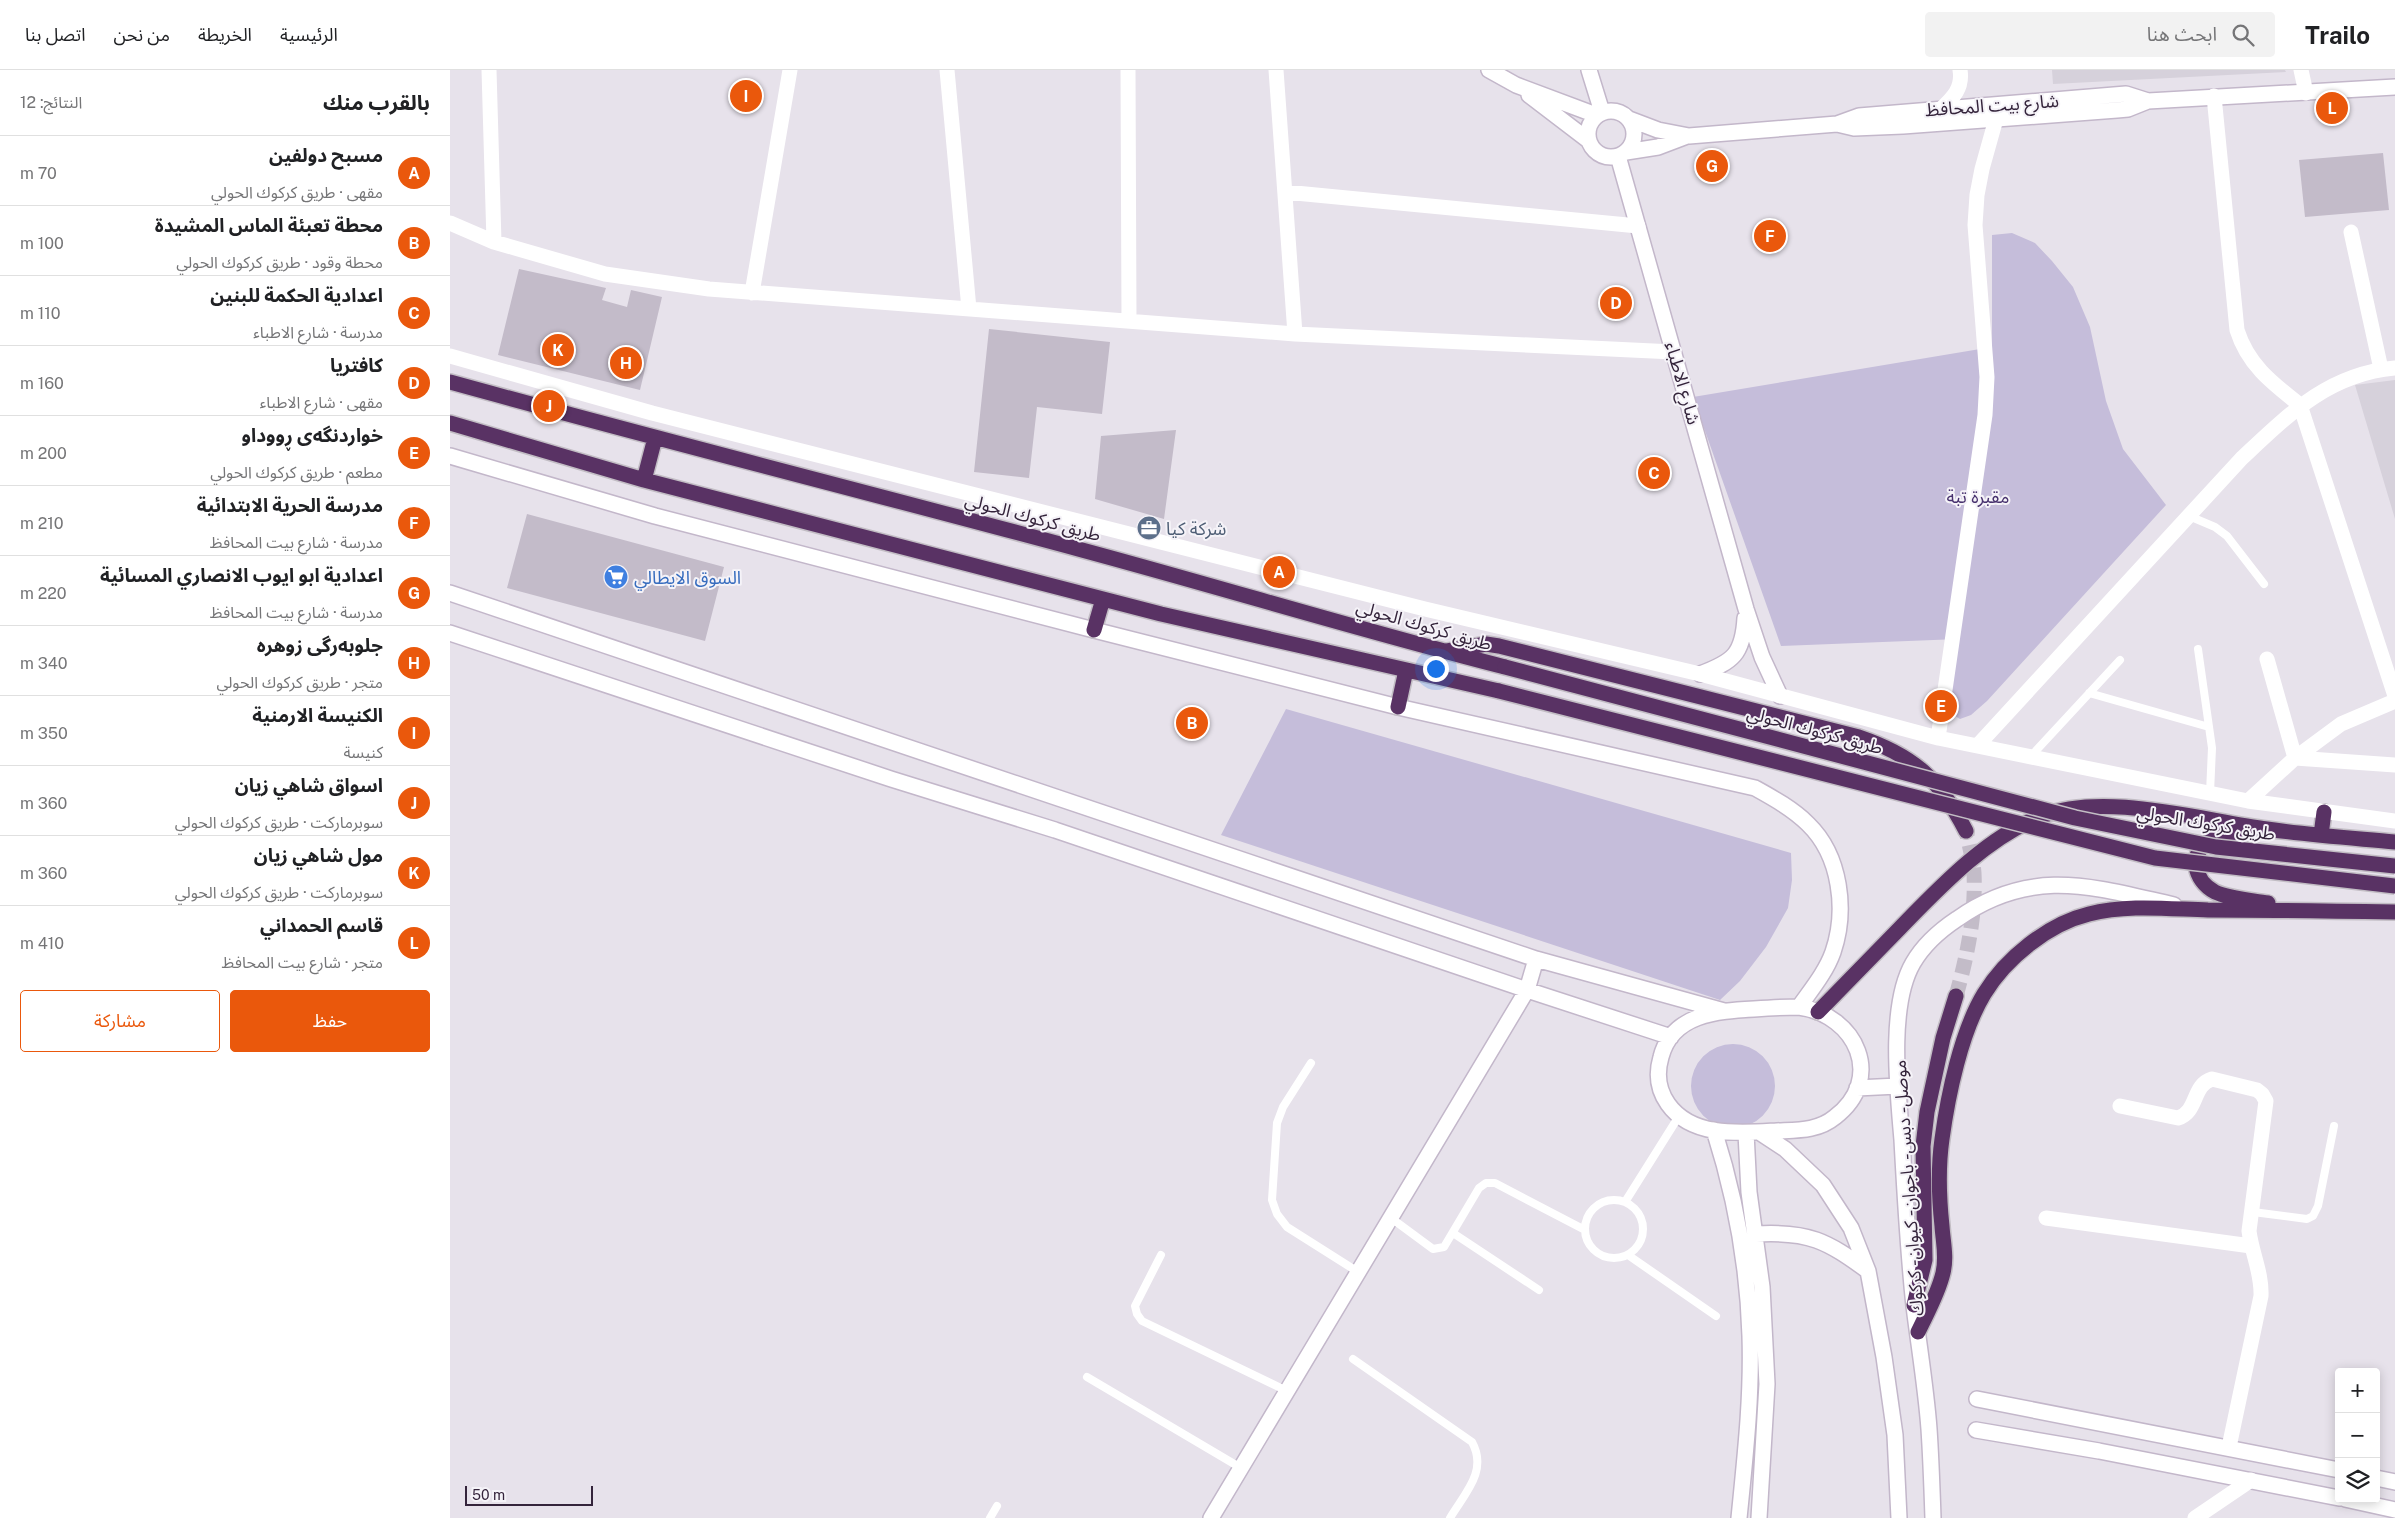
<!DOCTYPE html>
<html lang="ar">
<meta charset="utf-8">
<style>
body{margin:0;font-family:"Public Sans","Noto Sans Arabic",sans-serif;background:#f2f2f2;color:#202124;direction:rtl}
.controls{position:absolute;right:15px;bottom:15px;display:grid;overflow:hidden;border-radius:5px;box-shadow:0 2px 12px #0003}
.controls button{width:45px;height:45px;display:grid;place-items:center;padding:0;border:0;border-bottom:1px solid #e0e0e0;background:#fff;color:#202124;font:25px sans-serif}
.scale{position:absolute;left:15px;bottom:12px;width:128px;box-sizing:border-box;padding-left:5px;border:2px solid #34243b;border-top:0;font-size:14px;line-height:18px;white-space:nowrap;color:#34243b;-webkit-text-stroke:4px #f5f3f8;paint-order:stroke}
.you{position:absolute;left:985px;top:598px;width:18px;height:18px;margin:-12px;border:4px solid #fff;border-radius:50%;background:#1a73e8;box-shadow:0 0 0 8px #1a73e833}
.badge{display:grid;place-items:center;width:32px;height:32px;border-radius:50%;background:#ea580c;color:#fff;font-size:16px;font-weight:700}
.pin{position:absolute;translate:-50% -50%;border:2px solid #fff;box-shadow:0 1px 5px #0006}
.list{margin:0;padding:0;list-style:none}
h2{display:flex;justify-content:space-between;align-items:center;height:65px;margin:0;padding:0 20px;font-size:21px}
h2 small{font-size:16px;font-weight:400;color:#757577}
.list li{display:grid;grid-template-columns:32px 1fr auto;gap:15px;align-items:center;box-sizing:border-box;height:70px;padding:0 20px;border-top:1px solid #e0e0e0}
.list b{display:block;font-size:19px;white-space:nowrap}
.list p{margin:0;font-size:16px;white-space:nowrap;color:#757577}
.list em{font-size:16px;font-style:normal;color:#757577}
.actions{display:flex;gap:10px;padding:15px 20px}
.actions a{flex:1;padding:11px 0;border:1px solid #ea580c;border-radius:5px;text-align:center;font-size:18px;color:#ea580c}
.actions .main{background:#ea580c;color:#fff}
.icon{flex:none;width:28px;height:28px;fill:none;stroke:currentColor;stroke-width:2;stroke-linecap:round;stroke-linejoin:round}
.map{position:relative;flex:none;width:1945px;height:1448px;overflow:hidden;direction:ltr}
header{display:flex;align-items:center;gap:30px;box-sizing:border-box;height:70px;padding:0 25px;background:#fff;border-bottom:1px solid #e0e0e0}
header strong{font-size:24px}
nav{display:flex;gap:28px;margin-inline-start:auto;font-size:18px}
.search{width:350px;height:45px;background:#f2f2f2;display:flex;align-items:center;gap:12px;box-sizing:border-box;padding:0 18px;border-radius:5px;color:#757577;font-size:19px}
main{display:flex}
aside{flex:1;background:#fff}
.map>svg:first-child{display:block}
.built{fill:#d6d1db}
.green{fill:#c5bdda}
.building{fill:#c3bbc9}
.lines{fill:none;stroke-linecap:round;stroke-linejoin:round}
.highway-tunnel{stroke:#c3bcc8;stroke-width:15;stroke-dasharray:15 8;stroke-linecap:butt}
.secondary-casing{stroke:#c3b7ca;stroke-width:18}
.highway-casing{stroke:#c2bdc4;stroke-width:18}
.lane{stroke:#fff;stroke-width:8}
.street{stroke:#fff;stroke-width:15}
.secondary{stroke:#fff;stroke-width:15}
.highway{stroke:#593264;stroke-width:15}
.highway-bridge-casing{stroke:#c2bdc4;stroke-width:18;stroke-linecap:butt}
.highway-bridge{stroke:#593264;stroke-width:15}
.labels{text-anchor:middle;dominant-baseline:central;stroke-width:4;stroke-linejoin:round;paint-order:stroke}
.street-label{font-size:18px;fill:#34243b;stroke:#f5f3f8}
.park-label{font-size:18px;fill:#48326e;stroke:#f5f3f8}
.service-label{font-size:18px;fill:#4e5e75;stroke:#f5f3f8;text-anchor:start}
.shop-label{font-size:18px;fill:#366cbe;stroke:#f5f3f8;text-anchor:start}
</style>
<header>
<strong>Trailo</strong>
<div class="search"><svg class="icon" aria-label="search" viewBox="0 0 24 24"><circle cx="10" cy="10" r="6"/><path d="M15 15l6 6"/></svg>ابحث هنا</div>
<nav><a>الرئيسية</a><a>الخريطة</a><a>من نحن</a><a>اتصل بنا</a></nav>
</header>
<main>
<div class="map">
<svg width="1945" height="1448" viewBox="0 0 1945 1448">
<rect width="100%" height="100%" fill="#e7e2eb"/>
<path class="built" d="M1602,0h233l1,2 -233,12z
M1945,310v139l-40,-134z"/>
<path class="green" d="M1562,163l23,10 17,18 21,26 17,40 16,74 17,48 43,56 -179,196 -16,14 -11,4 -10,-6 -2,-5 11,-69 -178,7 -88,-249 299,-50v-112z
M836,639l505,144 1,27 -4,28 -22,39 -26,34 -20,19 -499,-165z
M1241 1016a42 42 0 1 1 84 0a42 42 0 1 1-84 0Z"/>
<path class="building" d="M1933,83l6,57 -84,7 -6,-57z
M69,199l87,19 -4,12 25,7 4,-17 31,7 -22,93 -142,-35z
M539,259l121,13 -8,72 -65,-7 -8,71 -55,-6z
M726,360l-12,89 -69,-20 6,-63z
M77,444l197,53 -19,74 -198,-53z"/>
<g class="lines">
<path class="highway-tunnel" d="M1506,926c11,-39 20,-82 18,-123 -1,-14 -5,-29 -8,-42"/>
<defs>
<path id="secondary" d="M1039,0l27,15 80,30
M1139,0l13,42
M1079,25l59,45
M1138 64a23 23 0 1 1 46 0a23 23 0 1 1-46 0Z
M1179,49l29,11 31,6 148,-12 22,-8 267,-22 22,7
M1387,54l17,4 49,-2 214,-16 11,-1 20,-8 247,-14
M1176,82l32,-5 29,-11
M1168,86l128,453 16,48 18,39
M0,386l205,60 439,114 304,77 357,81c18,10 38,21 53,36 33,32 39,87 25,128 -7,20 -22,38 -34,55
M0,523l1086,366 188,52
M0,563l441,146 164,51 472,160 144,47
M1250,604c33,-12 43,-20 45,-56
M1349,937c58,8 86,72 36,110 -17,14 -37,13 -58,14 -36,2 -85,7 -109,-27 -10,-14 -12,-30 -7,-47 11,-43 56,-46 93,-48 15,-1 30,-2 45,-2z
M1407,1018l41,-2
M1264,1060c21,66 34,137 36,206 2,61 -5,122 -11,182
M1309,1062l26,17 38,36 28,43 17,43 16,86 11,78 4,83
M1296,1063l3,59 13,95 5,97 -8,134
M1306,1164c53,-3 71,7 112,37
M1527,1329l362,71
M1526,1360l123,21 240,47
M1926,1408l19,4
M1895,1429l50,11
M761,1448l316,-528 9,-31
M1483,1448c-1,-30 -2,-60 -4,-89 -3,-41 -10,-82 -15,-123 -6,-55 -9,-111 -12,-166 -4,-48 -14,-134 11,-177 11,-19 26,-32 44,-44 75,-53 136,-32 217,-14"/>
<path id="highway" d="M0,312c210,58 421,111 632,168 141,38 281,81 423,117
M0,353l194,57 517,134 338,77
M194,410l11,-42
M644,560l9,-31
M997,581l39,-7 13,2 360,91c56,19 80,42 107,94
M948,637l8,-37
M1798,761c-12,2 -26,2 -37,8 -23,14 -18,41 4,53 15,7 36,8 53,11
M1871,765l3,-23
M1368,942c27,-28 55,-56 82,-84 40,-41 88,-92 142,-112 63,-24 158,4 225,13 42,6 85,9 128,13
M1464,1235l11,-45 -2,-114 4,-34 16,-74 13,-42
M1468,1262c9,-19 20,-38 25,-59 4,-16 0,-31 -1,-47 -3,-28 -4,-59 0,-87 6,-44 19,-107 42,-145 22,-36 64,-70 105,-80 38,-10 80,-5 119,-4 62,0 125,1 187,2"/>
</defs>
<use href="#secondary" class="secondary-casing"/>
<use href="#highway" class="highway-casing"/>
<path class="lane" d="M1739,446l26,11 12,9 37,48
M1748,579l14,99 -2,45
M1639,623l120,34
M1581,686l89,-96
M861,993l-28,44 -6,16 -5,77 5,14 10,13 71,45
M1135 1159a29 29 0 1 1 58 0a29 29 0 1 1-58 0Z
M1175,1132l54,-86
M1803,1142l54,7 6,-3 5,-10 16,-80
M941,1148l42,31 11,-2 35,-59 7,-5h9l90,47
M1003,1163l86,57
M711,1185l-26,51 2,8 5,7 145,70
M1178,1185l88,61
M903,1289l119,83c16,29 -7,51 -22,76
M637,1307l154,91
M540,1448l7,-12"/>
<path class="street" d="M39,0l5,172
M497,0l22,239
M678,0l1,251
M826,0l19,264
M1851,0l5,23
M1764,26l23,234c11,35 35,53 63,75l95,291
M1491,39c12,-11 22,-21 19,-39
M835,122l353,34
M0,153l44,19 111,32 104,15 586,45 379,18
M1901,162l30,137
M302,223l38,-223
M0,286l202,57 773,196 275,65 238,64 310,63 147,20
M1817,589l28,99 100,7
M1488,668l47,-323 2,-38 -12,-152 2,-30 5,-26 14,-50
M1528,675l264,-287c46,-43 86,-84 153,-90
M1798,731l47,-43 46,-34 54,-23
M1670,1036l58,12c20,-6 14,-33 34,-39l45,11 5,4 4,7 -17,130c3,23 13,42 12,65l-32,151
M1596,1148l205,28
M1745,1448l56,-38"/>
<use href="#secondary" class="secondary"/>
<use href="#highway" class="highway"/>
<defs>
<path id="highway-bridge" d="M1055,597l570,151 141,29 179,19
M1049,621l656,167 240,28"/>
</defs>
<use href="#highway-bridge" class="highway-bridge-casing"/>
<use href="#highway-bridge" class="highway-bridge"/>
</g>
<defs>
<symbol id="office-disc" viewBox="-11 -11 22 22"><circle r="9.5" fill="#5c6f8a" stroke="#f5f3f8"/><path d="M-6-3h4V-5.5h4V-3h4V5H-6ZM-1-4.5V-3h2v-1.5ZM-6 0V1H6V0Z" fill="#fff"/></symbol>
<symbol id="supermarket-disc" viewBox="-11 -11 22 22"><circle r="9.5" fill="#3f7fe0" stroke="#f5f3f8"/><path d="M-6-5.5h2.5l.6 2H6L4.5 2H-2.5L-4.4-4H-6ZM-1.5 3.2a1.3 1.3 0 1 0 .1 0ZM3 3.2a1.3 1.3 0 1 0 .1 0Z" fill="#fff"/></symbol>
</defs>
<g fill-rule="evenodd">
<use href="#office-disc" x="685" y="444" width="28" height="28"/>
<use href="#supermarket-disc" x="152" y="493" width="28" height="28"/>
</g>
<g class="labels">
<g class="street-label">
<text transform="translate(1542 35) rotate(-4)">شارع بيت المحافظ</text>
<text transform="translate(1233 313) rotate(74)">شارع الاطباء</text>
<text transform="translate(583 447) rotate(15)">طريق كركوك الحولي</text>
<text transform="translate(974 555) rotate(16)">طريق كركوك الحولي</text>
<text transform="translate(1365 660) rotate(15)">طريق كركوك الحولي</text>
<text transform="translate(1756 753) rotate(9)">طريق كركوك الحولي</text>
<text transform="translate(1458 1118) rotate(-94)">موصل - دبس - باجوان - كيوان - كركوك</text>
</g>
<g class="park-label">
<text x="1528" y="426">مقبرة تبة</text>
</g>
<g class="service-label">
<text x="716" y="458">شركة كيا</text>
</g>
<g class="shop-label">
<text x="184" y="507">السوق الايطالي</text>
</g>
</g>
</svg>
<div class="controls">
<button>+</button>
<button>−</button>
<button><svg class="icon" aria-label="layers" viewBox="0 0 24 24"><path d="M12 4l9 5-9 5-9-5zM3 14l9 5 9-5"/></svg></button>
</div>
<div class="scale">50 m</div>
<div class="you"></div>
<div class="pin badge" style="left:829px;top:502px">A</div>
<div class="pin badge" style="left:742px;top:653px">B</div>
<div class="pin badge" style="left:1204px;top:403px">C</div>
<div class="pin badge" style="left:1166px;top:233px">D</div>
<div class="pin badge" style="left:1491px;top:636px">E</div>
<div class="pin badge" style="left:1320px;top:166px">F</div>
<div class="pin badge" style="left:1262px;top:96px">G</div>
<div class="pin badge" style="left:176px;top:293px">H</div>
<div class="pin badge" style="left:296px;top:26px">I</div>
<div class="pin badge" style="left:99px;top:336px">J</div>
<div class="pin badge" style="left:108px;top:280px">K</div>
<div class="pin badge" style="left:1882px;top:38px">L</div>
</div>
<aside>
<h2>بالقرب منك<small>النتائج: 12</small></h2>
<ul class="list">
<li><span class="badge">A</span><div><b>مسبح دولفين</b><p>مقهى · طريق كركوك الحولي</p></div><em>70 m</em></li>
<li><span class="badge">B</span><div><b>محطة تعبئة الماس المشيدة</b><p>محطة وقود · طريق كركوك الحولي</p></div><em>100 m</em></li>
<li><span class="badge">C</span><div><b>اعدادية الحكمة للبنين</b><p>مدرسة · شارع الاطباء</p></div><em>110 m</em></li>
<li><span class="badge">D</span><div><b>کافتریا</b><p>مقهى · شارع الاطباء</p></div><em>160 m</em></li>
<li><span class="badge">E</span><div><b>خواردنگەی ڕووداو</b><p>مطعم · طريق كركوك الحولي</p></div><em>200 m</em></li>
<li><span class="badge">F</span><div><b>مدرسة الحرية الابتدائية</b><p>مدرسة · شارع بيت المحافظ</p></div><em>210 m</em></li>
<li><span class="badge">G</span><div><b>اعدادية ابو ايوب الانصاري المسائية</b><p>مدرسة · شارع بيت المحافظ</p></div><em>220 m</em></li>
<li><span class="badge">H</span><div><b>جلوبەرگی زوهرە</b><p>متجر · طريق كركوك الحولي</p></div><em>340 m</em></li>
<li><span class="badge">I</span><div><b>الكنيسة الارمنية</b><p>كنيسة</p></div><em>350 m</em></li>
<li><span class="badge">J</span><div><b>اسواق شاهي زيان</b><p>سوبرماركت · طريق كركوك الحولي</p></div><em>360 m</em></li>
<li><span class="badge">K</span><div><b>مول شاهي زيان</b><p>سوبرماركت · طريق كركوك الحولي</p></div><em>360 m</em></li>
<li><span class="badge">L</span><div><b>قاسم الحمداني</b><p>متجر · شارع بيت المحافظ</p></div><em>410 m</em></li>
</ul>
<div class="actions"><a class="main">حفظ</a><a>مشاركة</a></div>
</aside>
</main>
